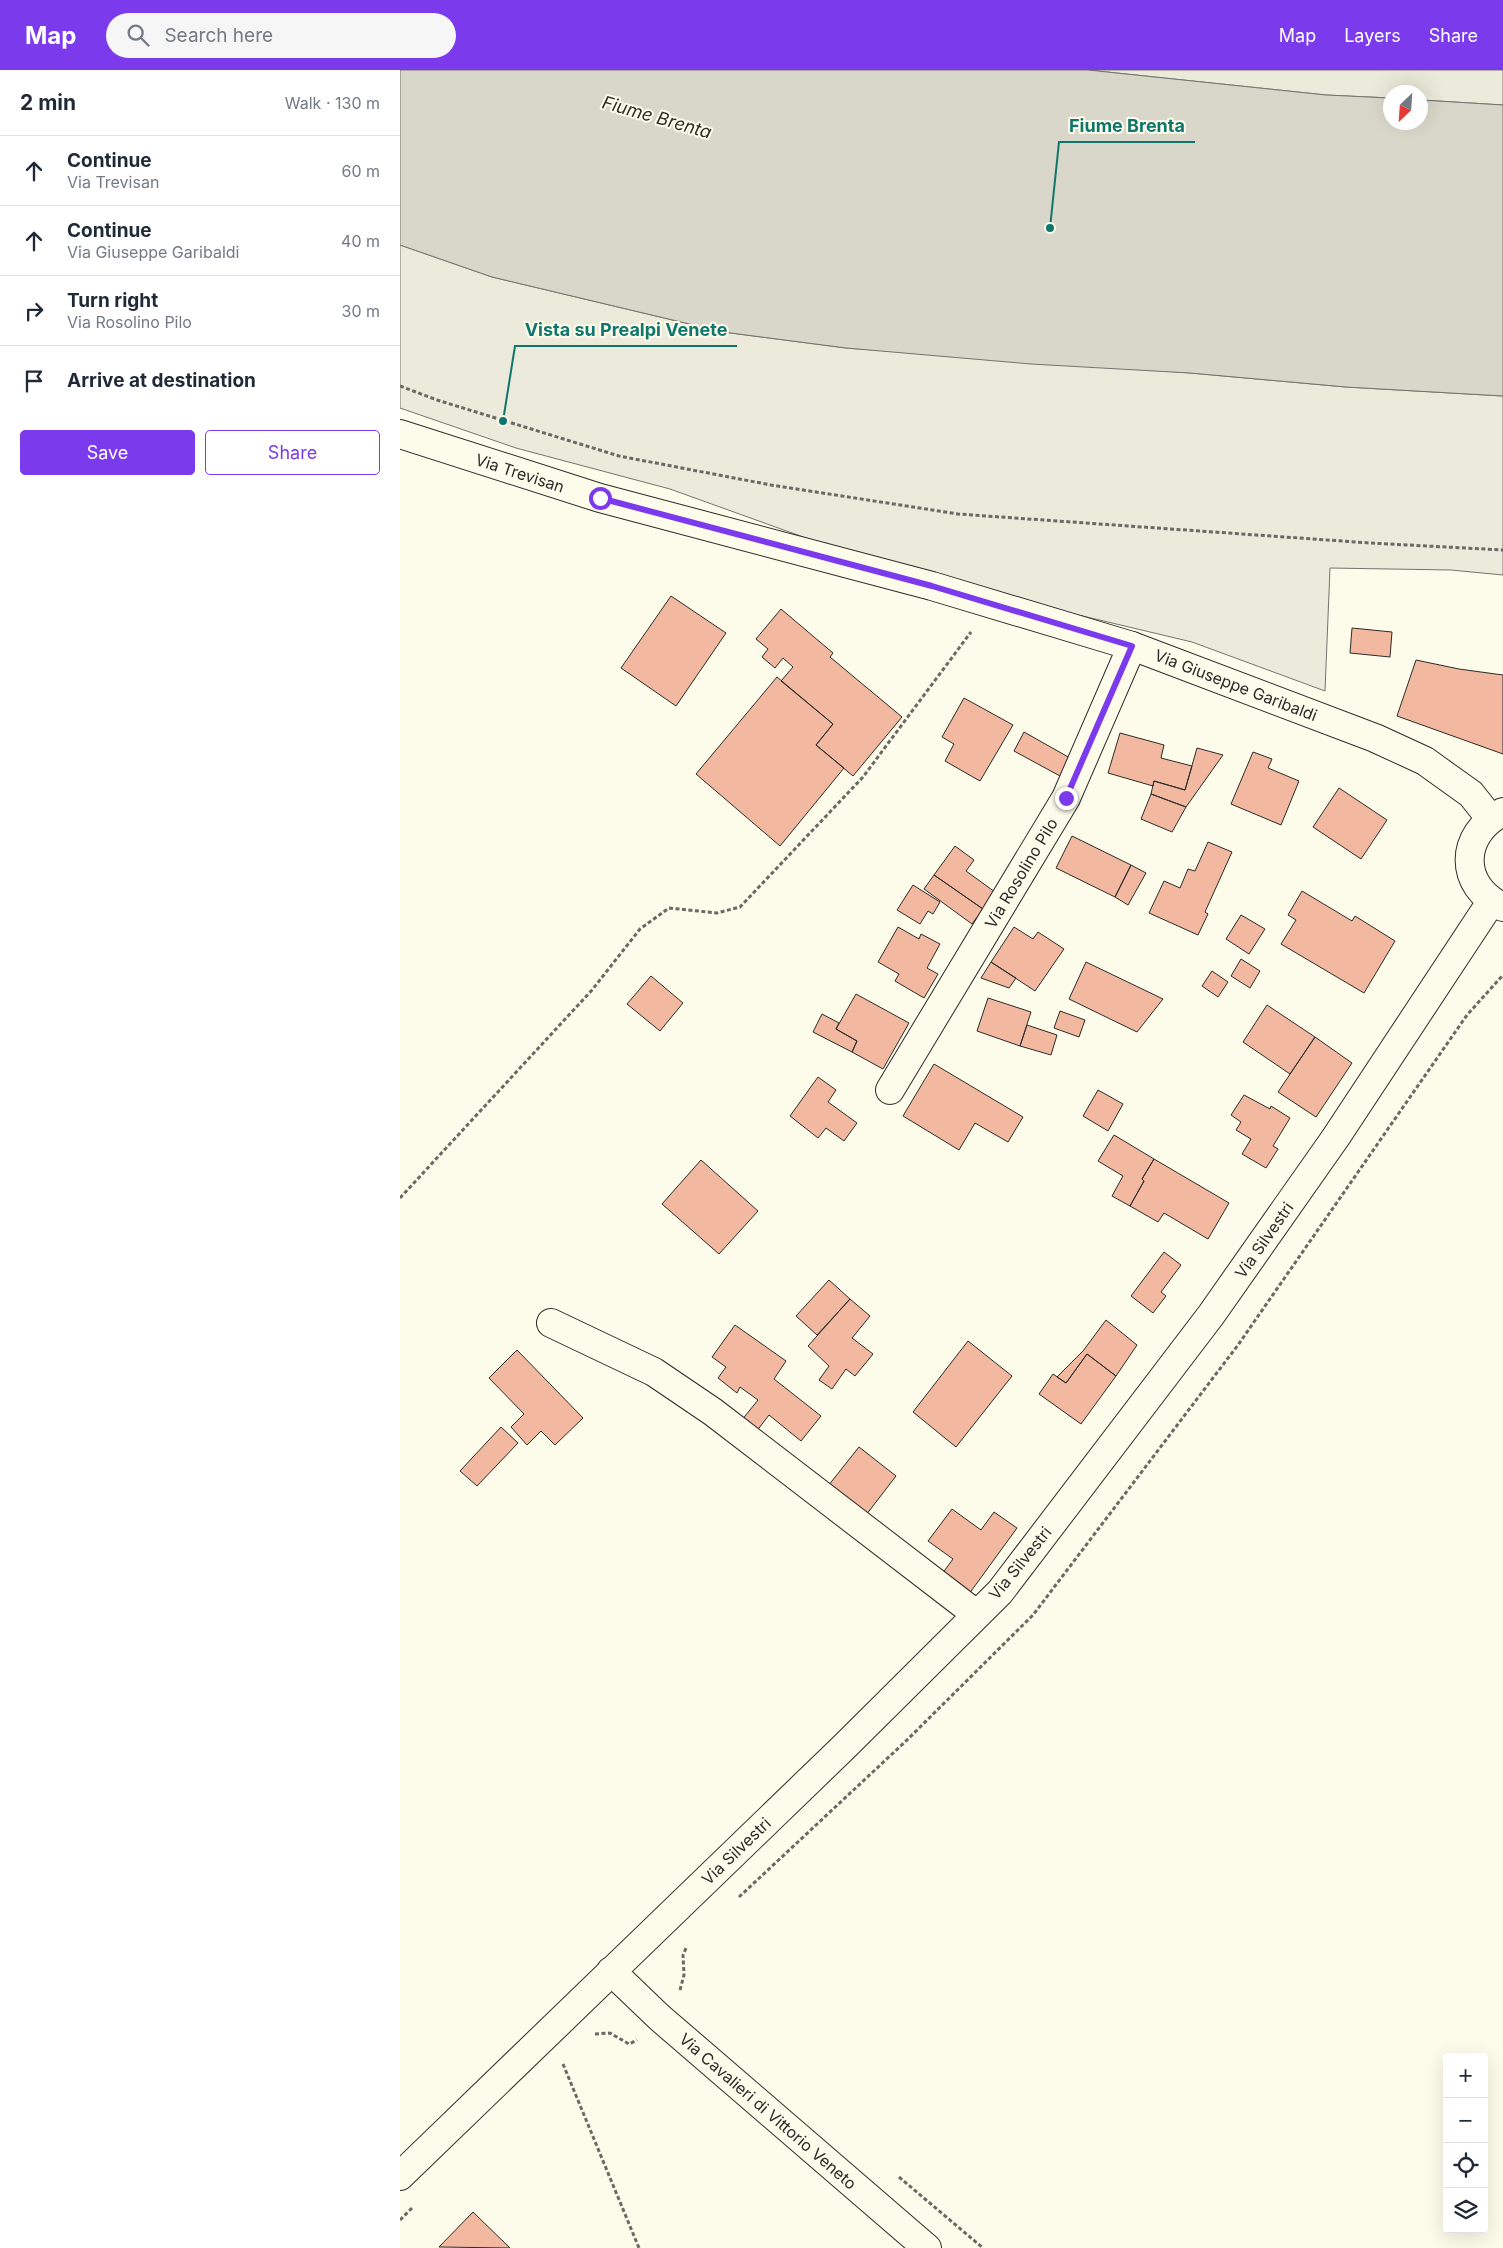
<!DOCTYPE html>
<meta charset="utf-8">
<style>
body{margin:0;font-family:Inter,sans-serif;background:#f6f6f7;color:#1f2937}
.controls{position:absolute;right:15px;bottom:15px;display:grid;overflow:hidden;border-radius:5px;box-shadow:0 5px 20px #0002}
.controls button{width:45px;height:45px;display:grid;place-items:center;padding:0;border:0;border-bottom:1px solid #e0e1e3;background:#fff;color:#1f2937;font:25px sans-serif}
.compass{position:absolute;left:983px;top:15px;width:45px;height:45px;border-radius:50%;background:#fff;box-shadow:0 5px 20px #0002;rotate:205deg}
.stop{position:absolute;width:15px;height:15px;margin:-11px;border:4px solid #7c3aed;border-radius:50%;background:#fff}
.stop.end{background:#7c3aed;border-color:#fff;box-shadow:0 1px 5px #0008}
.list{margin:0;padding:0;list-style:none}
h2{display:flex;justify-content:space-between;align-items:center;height:65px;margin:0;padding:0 20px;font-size:21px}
h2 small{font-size:16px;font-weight:400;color:#747a83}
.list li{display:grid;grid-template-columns:32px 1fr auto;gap:15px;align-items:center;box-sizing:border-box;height:70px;padding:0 20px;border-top:1px solid #e0e1e3}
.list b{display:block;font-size:19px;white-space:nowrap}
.list p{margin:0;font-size:16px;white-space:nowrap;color:#747a83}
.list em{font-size:16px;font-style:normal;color:#747a83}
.actions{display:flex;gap:10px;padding:15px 20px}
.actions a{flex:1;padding:11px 0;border:1px solid #7c3aed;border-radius:5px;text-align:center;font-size:18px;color:#7c3aed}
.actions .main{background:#7c3aed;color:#fff}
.icon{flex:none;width:28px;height:28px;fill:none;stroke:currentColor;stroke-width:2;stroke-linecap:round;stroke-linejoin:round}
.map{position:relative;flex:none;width:1103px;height:2178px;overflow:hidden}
header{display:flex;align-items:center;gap:30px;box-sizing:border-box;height:70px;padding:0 25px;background:#7c3aed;color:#fff}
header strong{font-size:24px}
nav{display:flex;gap:28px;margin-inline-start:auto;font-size:18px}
.search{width:350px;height:45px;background:#f6f6f7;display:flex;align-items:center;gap:12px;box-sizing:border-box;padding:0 18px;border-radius:28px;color:#747a83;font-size:19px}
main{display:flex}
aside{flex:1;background:#fff}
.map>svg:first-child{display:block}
.green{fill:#ecebdb;stroke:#74746e}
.water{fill:#d8d7c9;stroke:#74746e}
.building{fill:#f2b8a0;stroke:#2b2b2b}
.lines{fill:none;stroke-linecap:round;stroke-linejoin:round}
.minor-casing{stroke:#2b2b2b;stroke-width:30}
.secondary-casing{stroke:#2b2b2b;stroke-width:30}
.path{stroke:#6a6964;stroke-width:3;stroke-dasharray:4 2.5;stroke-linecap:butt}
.minor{stroke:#fdfbea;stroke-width:28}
.secondary{stroke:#fdfbea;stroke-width:28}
.route{stroke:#7c3aed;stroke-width:6}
.labels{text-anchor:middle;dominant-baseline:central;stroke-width:4;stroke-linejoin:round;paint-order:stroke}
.street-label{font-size:16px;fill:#2b2b2b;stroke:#fdfbea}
.water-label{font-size:18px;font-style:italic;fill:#2b2b2b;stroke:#fdfbea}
.leader{fill:none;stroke:#0f766e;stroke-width:2}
.callout-dot{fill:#0f766e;stroke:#fdfbea;stroke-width:2}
.callout-label{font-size:18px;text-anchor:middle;font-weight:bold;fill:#0f766e;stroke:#fdfbea;stroke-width:4;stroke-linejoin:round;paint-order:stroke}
</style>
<header>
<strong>Map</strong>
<div class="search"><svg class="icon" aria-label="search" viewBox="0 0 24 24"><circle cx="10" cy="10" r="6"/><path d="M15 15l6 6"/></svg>Search here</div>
<nav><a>Map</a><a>Layers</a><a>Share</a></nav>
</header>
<main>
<aside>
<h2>2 min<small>Walk · 130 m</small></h2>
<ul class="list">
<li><svg class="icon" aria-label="ahead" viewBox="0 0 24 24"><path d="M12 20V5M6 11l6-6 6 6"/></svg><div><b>Continue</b><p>Via Trevisan</p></div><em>60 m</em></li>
<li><svg class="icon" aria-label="ahead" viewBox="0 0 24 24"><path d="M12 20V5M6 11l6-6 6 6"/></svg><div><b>Continue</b><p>Via Giuseppe Garibaldi</p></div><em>40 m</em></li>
<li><svg class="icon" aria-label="right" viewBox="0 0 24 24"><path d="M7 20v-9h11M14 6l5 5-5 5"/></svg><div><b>Turn right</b><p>Via Rosolino Pilo</p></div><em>30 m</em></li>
<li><svg class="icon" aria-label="arrive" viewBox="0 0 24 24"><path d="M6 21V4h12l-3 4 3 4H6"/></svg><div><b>Arrive at destination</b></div></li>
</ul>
<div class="actions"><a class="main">Save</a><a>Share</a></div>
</aside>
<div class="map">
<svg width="1103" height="2178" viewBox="0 0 1103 2178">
<rect width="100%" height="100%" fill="#fdfbea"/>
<path class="green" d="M688,0h415v35l-82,-5v-8h-30l-1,6 -64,-3z
M0,175l92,32 231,55 123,16 344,25 156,14 157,9v179l-52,-5 -121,-2 -5,123 -133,-49 -286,-68 -236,-85 -154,-41 -116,-40z"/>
<path class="water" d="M0,0h688l238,25 64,3 1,24h30v-22l82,5v291l-157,-9 -156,-14 -159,-9 -185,-16 -123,-16 -231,-55 -92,-32z"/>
<path class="building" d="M271,526l55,37 -50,73 -55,-38z
M381,539l52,44 -3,4 72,60 -49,59 -37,-31 17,-21 -52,-43 12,-14 -10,-9 -8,10 -13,-11 6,-8 -12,-10z
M952,558l40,4 -2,25 -40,-4z
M1016,590l43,9 44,6v79l-106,-38z
M377,607l56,47 -17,21 28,23 -64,78 -84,-72z
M564,628l49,27 -33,56 -35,-20 9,-17 -12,-7z
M624,662l46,26 -10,18 -46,-25z
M720,663l44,12 -3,13 31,8 -7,24 -31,-9 -1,5 -45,-13z
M797,678l26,7 -37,52 -35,-13 3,-13 31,9z
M853,682l19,7 -4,9 31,13 -18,44 -50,-21z
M939,718l48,32 -26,39 -48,-32z
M751,724l35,13 -14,25 -31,-13z
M672,766l59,29 -16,32 -59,-29z
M808,772l24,10 -27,60 3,2 -10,21 -49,-22 15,-32 16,7 8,-19 7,2z
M555,776l19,14 -8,11 29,21 -12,17 -49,-34z
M731,795l15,8 -18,32 -13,-8z
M534,805l49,34 -11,15 -48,-35z
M513,815l27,17 -7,12 -5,-3 -8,13 -23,-14z
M902,821l50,30 3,-5 40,25 -31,52 -83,-49 15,-24 -8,-5z
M841,845l24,14 -16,25 -23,-15z
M498,857l21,12 2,-5 19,10 -13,24 11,6 -14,24 -29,-17 4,-7 -21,-12z
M614,857l19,12 5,-7 26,17 -29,42 -44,-29z
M841,889l19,12 -10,17 -19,-12z
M591,892l25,16 -7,10 -28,-10z
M686,892l77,37 -26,33 -68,-33z
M812,901l16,11 -10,15 -16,-11z
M251,906l32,27 -23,28 -33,-27z
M456,924l53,29 -26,46 -31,-17 5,-11 -21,-12z
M588,928l43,14 -11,34 -43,-15z
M867,935l48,32 -25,37 -47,-32z
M660,941l25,9 -6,17 -25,-9z
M422,944l17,9 -3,6 21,12 -5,11 -39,-20z
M627,955l30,10 -6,20 -31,-9z
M915,967l37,26 -36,54 -38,-25z
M534,994l89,53 -15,25 -33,-19 -16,27 -56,-34z
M418,1007l18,13 -8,12 29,21 -13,18 -18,-13 -8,10 -28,-22z
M698,1020l25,14 -15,27 -25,-15z
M844,1025l26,14 1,-3 19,12 -17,28 5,3 -12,19 -24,-14 9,-15 -15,-9 5,-8 -10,-7z
M714,1065l40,24 -12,20 2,2 -14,25 -18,-10 11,-20 -25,-15z
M754,1089l75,44 -21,36 -44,-26 -6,9 -28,-16 14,-25 -2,-2z
M301,1090l57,51 -39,43 -57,-50z
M764,1182l17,13 -20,27 5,4 -13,17 -22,-17z
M429,1210l21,19 -33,36 -21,-19z
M450,1229l20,17 -18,22 21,16 -18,22 -9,-7 -14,20 -13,-9 10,-14 -21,-20z
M706,1250l31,25 -21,31 -29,-22 -21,29 -9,-6 26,-26z
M335,1255l51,36 -12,18 47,37 -20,25 -32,-26 -13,17 -15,-11 17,-21 -18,-13 -3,6 -19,-15 8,-11 -14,-10z
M568,1271l44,35 -56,71 -43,-35z
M117,1280l66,68 -28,27 -14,-14 -14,14 -16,-18 13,-13 -35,-36z
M687,1284l29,22 -35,48 -42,-30 14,-20 13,9z
M101,1357l17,16 -41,43 -17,-15z
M459,1377l37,29 -30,39 -38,-29z
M552,1439l29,21 13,-18 23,16 -48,66 -27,-20 11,-15 -25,-18z
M73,2142l37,36 -71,-1z"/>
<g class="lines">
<defs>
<path id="minor" d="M490,1020l176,-292 66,-152
M151,1253l103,49 59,40 263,202
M211,1901l48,46 268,231
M0,2106l446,-431 154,-153 211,-277 125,-178 155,-235"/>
<path id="secondary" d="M0,364l200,64 332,88 200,60 243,92 50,23 46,33 19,24
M1103,742c-44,22 -45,74 0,95"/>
</defs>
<use href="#minor" class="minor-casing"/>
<use href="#secondary" class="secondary-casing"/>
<path class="path" d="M0,316l37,14 182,56 152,29 187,29 412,29 133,7
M0,1128l192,-208 48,-61 29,-21 48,5 23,-6 123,-130 108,-145
M339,1827l168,-157 126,-125 205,-270 229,-330 36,-40
M280,1920l4,-15 -1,-20 4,-9
M195,1964l15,-1 19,11 8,-4
M163,1994l76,184
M499,2107l84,71
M0,2150l12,-12"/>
<use href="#minor" class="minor"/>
<use href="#secondary" class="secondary"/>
</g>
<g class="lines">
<path class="route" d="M200,428l332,88 200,60 -66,152"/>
</g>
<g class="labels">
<g class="street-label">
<text transform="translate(120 403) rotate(18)">Via Trevisan</text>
<text transform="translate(836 615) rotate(21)">Via Giuseppe Garibaldi</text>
<text transform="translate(621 803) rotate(-59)">Via Rosolino Pilo</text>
<text transform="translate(864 1170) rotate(-55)">Via Silvestri</text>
<text transform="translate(620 1493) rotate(-51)">Via Silvestri</text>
<text transform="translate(336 1781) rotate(-44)">Via Silvestri</text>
<text transform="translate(368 2041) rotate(41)">Via Cavalieri di Vittorio Veneto</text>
</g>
<g class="water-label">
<text transform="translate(257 47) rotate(16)">Fiume Brenta</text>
</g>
</g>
<path class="leader" d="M650 158L659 72H795M103 351L115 276H337"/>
<g class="callout-dot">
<circle cx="650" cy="158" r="5"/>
<circle cx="103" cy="351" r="5"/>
</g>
<g class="callout-label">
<text x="727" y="62">Fiume Brenta</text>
<text x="226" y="266">Vista su Prealpi Venete</text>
</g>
</svg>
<div class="controls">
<button>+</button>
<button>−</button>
<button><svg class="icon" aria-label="locate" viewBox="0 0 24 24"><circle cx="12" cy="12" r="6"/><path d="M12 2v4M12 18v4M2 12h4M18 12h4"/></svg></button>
<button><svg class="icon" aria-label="layers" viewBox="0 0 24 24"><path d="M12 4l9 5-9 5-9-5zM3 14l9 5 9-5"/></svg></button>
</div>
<svg class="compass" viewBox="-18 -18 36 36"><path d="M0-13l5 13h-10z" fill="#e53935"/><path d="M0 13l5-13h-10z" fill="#747a83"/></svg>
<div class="stop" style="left:200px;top:428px"></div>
<div class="stop end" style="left:666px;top:728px"></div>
</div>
</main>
